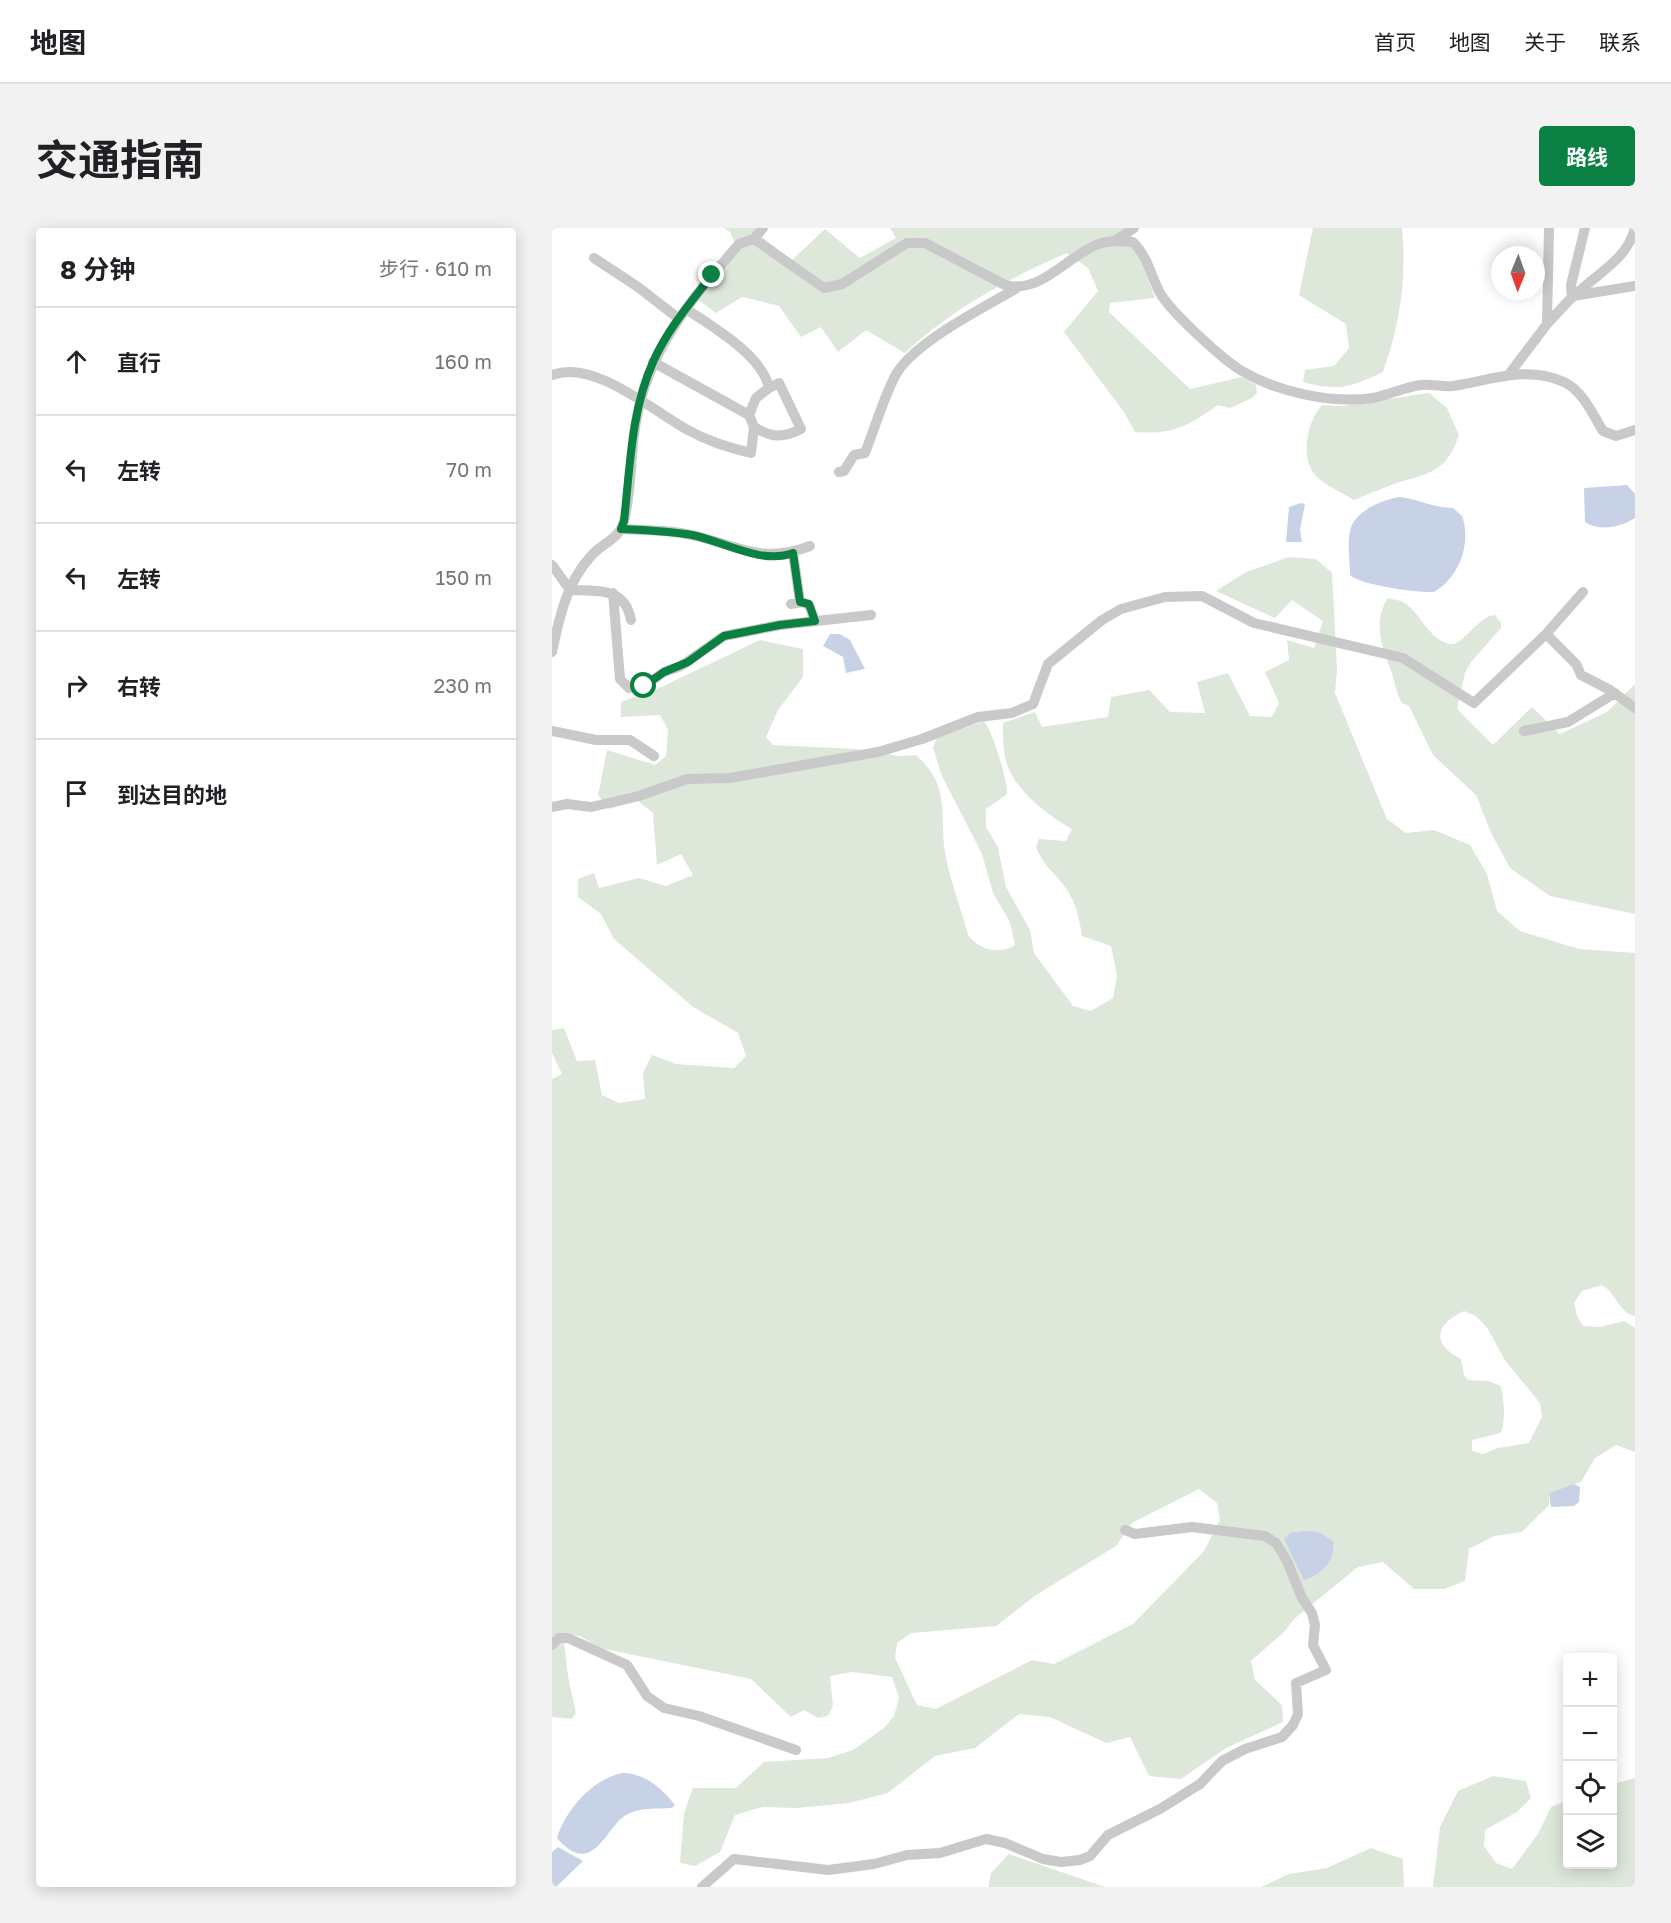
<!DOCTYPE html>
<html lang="zh">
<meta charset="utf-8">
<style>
body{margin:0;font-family:"Golos Text","Noto Sans SC",sans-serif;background:#f2f2f2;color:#202124}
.controls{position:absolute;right:18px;bottom:18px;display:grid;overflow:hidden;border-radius:6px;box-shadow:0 3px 15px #0003}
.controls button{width:54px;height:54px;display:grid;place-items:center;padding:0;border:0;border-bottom:2px solid #e0e0e0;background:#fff;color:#202124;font:30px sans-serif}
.compass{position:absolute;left:939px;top:18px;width:54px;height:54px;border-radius:50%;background:#fff;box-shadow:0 3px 15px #0003;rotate:181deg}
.stop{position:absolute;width:18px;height:18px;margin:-14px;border:4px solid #0b8043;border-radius:50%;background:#fff}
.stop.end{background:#0b8043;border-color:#fff;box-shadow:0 2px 6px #0008}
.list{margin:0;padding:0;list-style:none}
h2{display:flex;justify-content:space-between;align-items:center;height:78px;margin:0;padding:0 24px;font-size:26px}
h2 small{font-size:20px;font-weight:400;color:#757577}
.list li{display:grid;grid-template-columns:39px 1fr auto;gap:18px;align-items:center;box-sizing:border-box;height:108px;padding:0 24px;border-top:2px solid #e0e0e0}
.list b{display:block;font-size:22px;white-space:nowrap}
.list em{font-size:20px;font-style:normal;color:#757577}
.icon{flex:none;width:33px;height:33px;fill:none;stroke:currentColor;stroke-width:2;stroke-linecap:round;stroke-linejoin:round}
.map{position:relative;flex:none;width:1083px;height:1659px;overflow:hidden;border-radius:6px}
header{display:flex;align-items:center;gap:36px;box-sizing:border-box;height:84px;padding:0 30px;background:#fff;border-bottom:2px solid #e0e0e0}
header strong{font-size:28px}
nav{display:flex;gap:33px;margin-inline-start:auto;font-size:21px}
.intro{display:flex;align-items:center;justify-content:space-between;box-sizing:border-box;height:144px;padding:0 36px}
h1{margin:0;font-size:42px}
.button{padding:15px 27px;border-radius:6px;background:#0b8043;color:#fff;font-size:21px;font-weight:700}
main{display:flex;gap:36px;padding:0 36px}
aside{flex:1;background:#fff;border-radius:6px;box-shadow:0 3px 15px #0003}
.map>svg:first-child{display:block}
.green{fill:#dde8da;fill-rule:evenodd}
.water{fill:#c7d2e7}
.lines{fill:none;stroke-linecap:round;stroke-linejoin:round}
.minor{stroke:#c9c9c9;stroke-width:10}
.route{stroke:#0b8043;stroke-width:8}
</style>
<header>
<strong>地图</strong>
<nav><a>首页</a><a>地图</a><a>关于</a><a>联系</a></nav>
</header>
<div class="intro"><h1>交通指南</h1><a class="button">路线</a></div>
<main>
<aside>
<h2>8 分钟<small>步行 · 610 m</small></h2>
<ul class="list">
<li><svg class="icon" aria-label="ahead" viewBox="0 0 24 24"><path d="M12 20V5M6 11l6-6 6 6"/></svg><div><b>直行</b></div><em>160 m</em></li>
<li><svg class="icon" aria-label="left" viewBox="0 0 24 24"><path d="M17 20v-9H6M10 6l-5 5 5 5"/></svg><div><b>左转</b></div><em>70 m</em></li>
<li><svg class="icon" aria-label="left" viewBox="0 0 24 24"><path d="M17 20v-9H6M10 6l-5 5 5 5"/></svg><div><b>左转</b></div><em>150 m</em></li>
<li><svg class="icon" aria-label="right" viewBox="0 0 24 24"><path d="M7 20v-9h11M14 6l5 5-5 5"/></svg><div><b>右转</b></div><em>230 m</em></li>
<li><svg class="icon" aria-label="arrive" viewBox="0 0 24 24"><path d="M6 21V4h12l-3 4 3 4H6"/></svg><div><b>到达目的地</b></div></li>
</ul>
</aside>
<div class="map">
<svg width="1083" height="1659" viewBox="0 0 1083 1659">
<rect width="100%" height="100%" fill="#fff"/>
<path class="green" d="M172,0h34l5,10 29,22 33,-31 35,29 36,-20 -6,-10h234l8,8 23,62 -45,5 -1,9 81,77 52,-12 14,8 1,8 -5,5 -22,10 -12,-3c-30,21 -45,30 -83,27l-11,-20 -60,-80 34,-41 -10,-23 -21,-15c-56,24 -117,57 -162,100l-39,-23 -28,22 -17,-25 -20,10 -22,-31 -37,-9 -26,16 -19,-14 41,-49 -8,-18z
M761,0h89c5,50 -2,96 -19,144 -32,15 -45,20 -80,10l2,-12 29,-4 15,-18 -3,-24 -47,-29z
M877,165l18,15 12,27c-13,39 -31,38 -65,49 -14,5 -27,11 -40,16 -11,-7 -26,-13 -36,-22 -19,-18 -12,-55 4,-73l20,1z
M737,329l27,2 16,14 5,96 -2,24 52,126 19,14 28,-3 36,15 17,29 10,37 23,20 59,18 56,4v363c-16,-3 -19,-23 -33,-31l-20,6 -8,12 3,13 6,10 17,1 25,-6 10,7v124l-19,-7 -21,13 -14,24 -32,11v12l-27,27 -28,4 -25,13 -4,32 -21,8h-30l-31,-27 -25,5 -64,52 -10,13 -33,29 4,19 27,25 1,17 -57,26 -45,31 -32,-3 -19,-39 -24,6 -56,-26 -31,-3 -44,34 -40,8 -47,37 -39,10 -52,5 -34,-1 -28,8 -15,37 -25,14 -15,-3 4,-50 9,-25h43l28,-26 64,-4 25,-8 31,-22 10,-12 5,-18 -7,-21 -40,-5 -22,4 3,30 -5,10 -10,2 -14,-8 -13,7 -40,-38 -151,-31 -20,-12 -17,-3 5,43 8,37 -4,6 -20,-2v-638l10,-5 -10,-21v-23l12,-2 13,33 18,-1 7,35 17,8 26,-4 -2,-26 9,-18 24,9 58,4 12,-12 -8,-23 -45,-26 -79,-68 -13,-25 -23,-17v-18l16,-6 5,15 40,-10 27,8 27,-11 -12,-21 -24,11 -4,-52 -15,-12 -29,8 -11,-14 9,-45 48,15 11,-9 2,-26 -8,-15 -39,2v-15l36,-13 103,-49 43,9v28l-25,33 -12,27 7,8 82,4 44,7 17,-1c32,29 25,52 28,90 3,28 17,62 24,90 11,15 31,20 47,10l-5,-23 -17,-29 -11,-39 -41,-80 -8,-27 4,-9 47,-17c9,11 24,61 23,73l-21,15v18l12,20 8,40 24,43 4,23 39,53 18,5 22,-13 4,-23 -6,-29 -29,-10c-3,-20 -7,-38 -21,-54 -10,-12 -19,-19 -25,-35l3,-8 27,2 6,-12c-26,-15 -61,-41 -67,-72 -2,-11 -2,-23 -2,-34l32,-11 7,15 66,-10 3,-20 38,-7 21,22 35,1 -8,-31 31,-9 22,43 22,1 7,-14 -14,-31 24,-12 -2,-20 27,8 9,-27 -31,-21 -17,18 -59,-27 30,-19zM912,1083l12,5 12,13 16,30 36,44 2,14 -13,26 -31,5 -15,6 -11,-3v-11l29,-7c5,-16 3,-30 0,-47l-13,-5 -20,-1 -4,-5 -3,-16c-30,-15 -26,-35 3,-48zM647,1261l18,14 3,17 -16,31 -71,73 -79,40 -22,-4 -96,49 -19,-4 -22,-47 2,-15 14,-10 85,-7 40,-31 80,-49 16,-23z
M836,370c6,2 13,2 18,6 14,10 25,37 44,40 14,2 27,-28 45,-29l6,8v5l-30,34 -6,11 -8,36 36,36 39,-38 28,27 47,-22 28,-28v230l-85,-18 -40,-28 -19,-35 -15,-38 -43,-40 -24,-49 -7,-3c-6,-10 -7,-21 -11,-32 -9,-24 -19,-49 -3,-73z
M941,1548l33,5 5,17 -14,14 -32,18 -1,16 12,17 16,6 26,-35 13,-27 16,-6 1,63h44l1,-80 22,-6v109h-202l7,-60 18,-36z
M819,1620l32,11 1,28h-143l28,-13 38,-6z
M457,1626l96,33h-117l3,-14z"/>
<path class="water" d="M1075,257l8,9v24c-14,9 -35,14 -50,4l-1,-34z
M847,269c20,2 34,11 54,11l9,8c10,27 -3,62 -28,76 -16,1 -74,-7 -84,-17 0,-14 -3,-31 0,-44 4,-20 32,-31 49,-34z
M749,275l4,1 -5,26 2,12h-16l3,-35z
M278,406h10l10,6 15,29 -19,4 -3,-16 -20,-11z
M1022,1256l6,3 -1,15 -5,4 -23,1 -2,-14z
M753,1303l13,1 15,9c3,19 -11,34 -29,39l-20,-41 6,-6z
M70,1545c22,0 40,15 53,32l-3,3c-14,1 -33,-1 -46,7 -20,11 -33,65 -69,23 9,-29 36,-59 65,-65z
M6,1619l25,14 -27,26h-4v-35z"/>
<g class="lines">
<path class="minor" d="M202,11l9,-11
M564,12l18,-12
M42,30l44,29 40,31
M1022,68c21,-21 54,-37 61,-68
M1020,70l-1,-13 14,-57
M995,96l2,-96
M101,134l96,53
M958,145l37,-49 26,-28 62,-10
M0,147c41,-16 100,35 134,54 21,12 41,18 65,24l3,-26 -5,-12 7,-17 13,-10c-6,-32 -57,-62 -83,-79
M202,199c18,11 29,11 47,2l-22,-46 -10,5
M287,244l5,-1 10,-16 11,-2c10,-26 18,-53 30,-77 17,-33 90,-69 122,-88
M69,301c25,1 50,1 75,7 45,11 67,28 114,10
M241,325l7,49
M0,337l18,25c28,1 55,-3 61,30
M61,365l7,86 9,9 15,-2 20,-14 17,-6 43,-30 56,-11 91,-10
M239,376l11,-2 7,3 6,16
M994,406l30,30 5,11 29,15 25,18
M0,424c7,-34 15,-70 39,-96 11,-13 28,-16 33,-35 8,-31 6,-67 12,-99 11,-71 57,-125 103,-178l15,-5 70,49 18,-4 65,-41h18l80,42c36,9 60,-27 91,-40 12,-5 24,-4 37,-3 15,15 17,32 27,51 10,18 63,67 82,78 35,21 90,33 131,27 16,-3 32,-11 48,-13 11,-1 22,2 32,1 38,-6 74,-21 111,-4 19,9 29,33 39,49l13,5 19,-6
M0,503l44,9h34l24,16
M972,503l44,-9 47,-29
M0,579l15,-3 24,3 48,-11 48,-17 43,-1 148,-26 44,-13 56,-22 34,-4 21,-9 15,-40 54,-44 19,-11 44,-12 37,-1 52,27 149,35 71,45 72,-69 37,-42
M0,1417l7,-7h9l59,27 20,31 17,12 35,8 97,34
M150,1659l32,-28 94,11 46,-6 33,-9 33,-2 46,-14 19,4 38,16 18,3 19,-2 10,-4 18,-21 52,-26 40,-25 22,-23 23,-12 37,-12 11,-12 5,-11 -2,-31 30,-13 -13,-25 2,-20 -3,-12 -10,-15 -15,-37 -11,-18 -11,-7 -73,-9 -57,7 -10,-4"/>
</g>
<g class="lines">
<path class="route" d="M92,458l20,-14 24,-10 36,-26 56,-11 35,-4 -6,-17 -9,-2 -7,-49c-32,12 -70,-12 -101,-18 -24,-4 -47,-5 -71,-6l3,-8c6,-53 7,-110 29,-159 14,-32 38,-60 59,-87"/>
</g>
</svg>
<div class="controls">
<button>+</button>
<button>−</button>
<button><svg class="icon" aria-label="locate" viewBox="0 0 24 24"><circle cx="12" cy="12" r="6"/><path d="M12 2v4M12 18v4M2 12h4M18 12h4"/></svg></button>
<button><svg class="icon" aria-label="layers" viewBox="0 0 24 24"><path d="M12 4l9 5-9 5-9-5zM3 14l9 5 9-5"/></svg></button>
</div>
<svg class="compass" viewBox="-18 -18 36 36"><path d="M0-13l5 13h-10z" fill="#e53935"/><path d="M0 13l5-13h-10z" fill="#757577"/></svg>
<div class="stop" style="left:92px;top:458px"></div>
<div class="stop end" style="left:160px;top:47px"></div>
</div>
</main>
